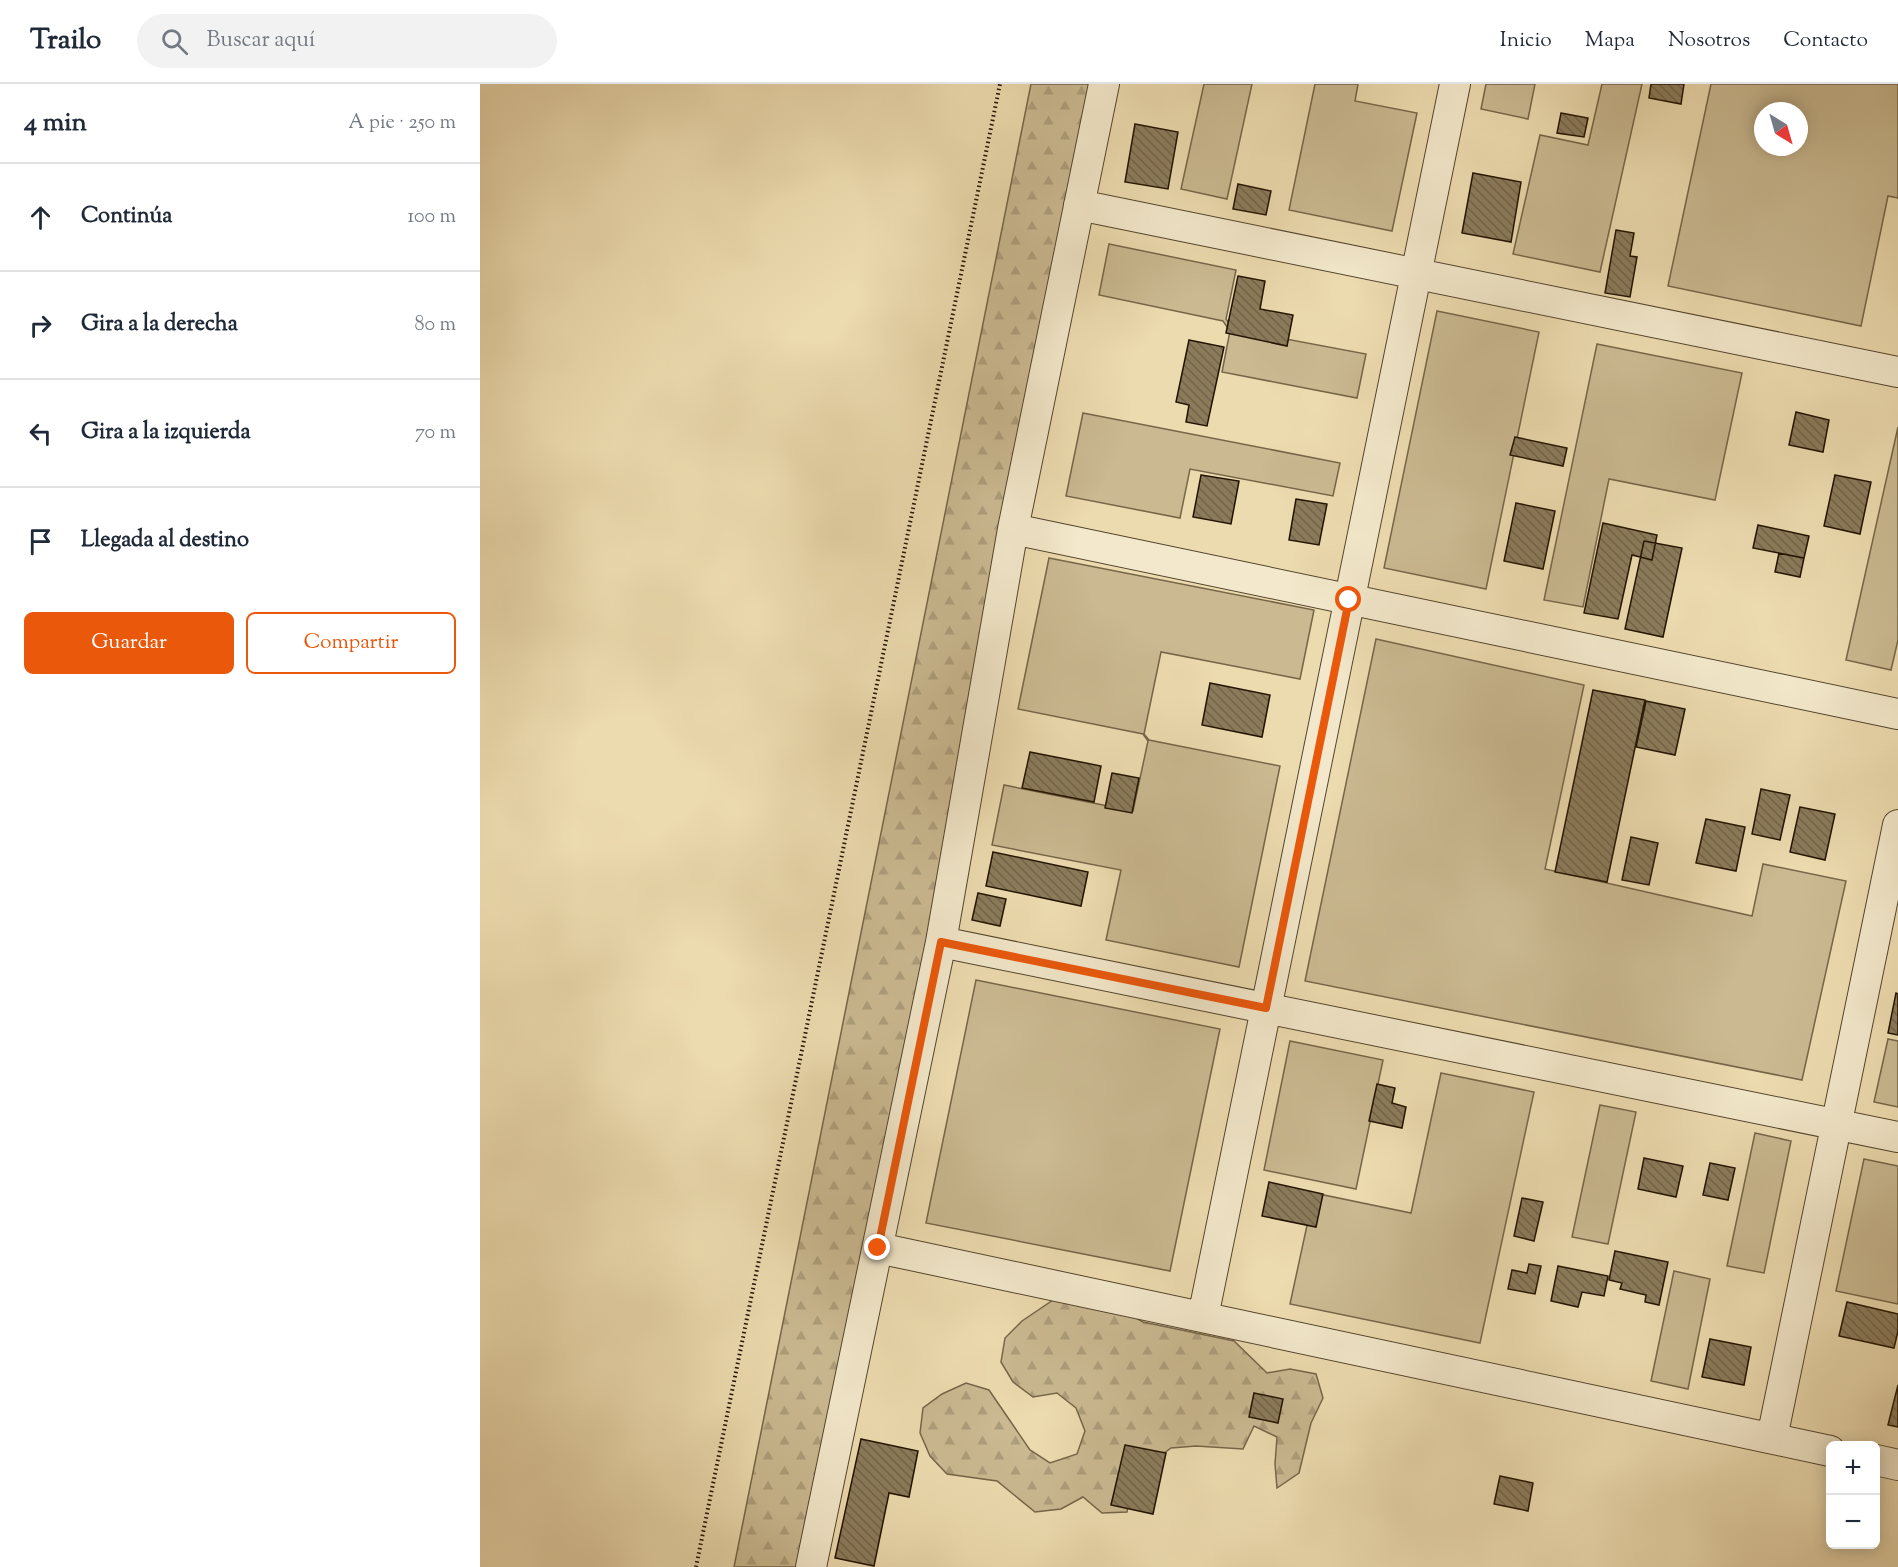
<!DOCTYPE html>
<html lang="es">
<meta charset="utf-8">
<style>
body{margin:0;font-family:"Sorts Mill Goudy",serif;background:#f2f2f3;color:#1f2937}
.controls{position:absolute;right:18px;bottom:18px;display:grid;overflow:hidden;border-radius:9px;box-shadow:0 3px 15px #0003}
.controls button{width:54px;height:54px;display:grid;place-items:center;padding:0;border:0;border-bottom:2px solid #e0e1e3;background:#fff;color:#1f2937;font:30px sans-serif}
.compass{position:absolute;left:1274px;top:18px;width:54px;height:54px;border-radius:50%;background:#fff;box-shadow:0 3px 15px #0003;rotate:143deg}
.stop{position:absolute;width:18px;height:18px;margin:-14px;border:4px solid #ea580c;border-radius:50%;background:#fff}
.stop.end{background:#ea580c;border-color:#fff;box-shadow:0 2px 6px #0008}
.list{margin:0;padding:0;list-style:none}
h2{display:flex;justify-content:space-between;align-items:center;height:78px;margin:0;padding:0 24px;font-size:26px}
h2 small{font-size:20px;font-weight:400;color:#747a83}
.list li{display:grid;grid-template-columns:39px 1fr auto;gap:18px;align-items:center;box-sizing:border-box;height:108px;padding:0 24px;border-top:2px solid #e0e1e3}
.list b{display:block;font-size:22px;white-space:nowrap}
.list em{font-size:20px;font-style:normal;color:#747a83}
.actions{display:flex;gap:12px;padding:18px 24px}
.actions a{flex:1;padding:14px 0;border:2px solid #ea580c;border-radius:9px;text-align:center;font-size:21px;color:#ea580c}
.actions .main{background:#ea580c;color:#fff}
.icon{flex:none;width:33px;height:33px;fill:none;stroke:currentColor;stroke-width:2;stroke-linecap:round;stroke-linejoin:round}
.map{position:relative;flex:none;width:1418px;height:1483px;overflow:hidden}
header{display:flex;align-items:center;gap:36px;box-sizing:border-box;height:84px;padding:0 30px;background:#fff;border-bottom:2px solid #e0e1e3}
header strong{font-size:28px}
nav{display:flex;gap:33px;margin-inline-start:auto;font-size:21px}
.search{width:420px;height:54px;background:#f2f2f3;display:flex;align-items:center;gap:15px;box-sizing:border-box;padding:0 21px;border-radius:33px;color:#747a83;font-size:22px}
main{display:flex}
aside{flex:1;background:#fff}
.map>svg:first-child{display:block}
.grass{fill:#cab991;stroke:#766648;stroke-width:1.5;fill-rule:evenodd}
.forest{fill:url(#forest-firs);stroke:#766648;stroke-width:1.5}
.building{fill:url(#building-back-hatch);stroke:#221300;stroke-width:1.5}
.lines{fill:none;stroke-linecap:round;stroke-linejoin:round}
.minor-casing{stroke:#54452c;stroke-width:32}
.path{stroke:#221300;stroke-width:4;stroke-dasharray:1.5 3;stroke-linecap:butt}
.minor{stroke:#f3e8cb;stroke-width:30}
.route{stroke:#ea580c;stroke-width:8}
</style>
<header>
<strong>Trailo</strong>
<div class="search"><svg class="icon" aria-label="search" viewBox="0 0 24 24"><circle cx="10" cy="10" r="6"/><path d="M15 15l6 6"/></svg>Buscar aquí</div>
<nav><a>Inicio</a><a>Mapa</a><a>Nosotros</a><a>Contacto</a></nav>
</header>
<main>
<aside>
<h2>4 min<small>A pie · 250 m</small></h2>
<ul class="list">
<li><svg class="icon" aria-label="ahead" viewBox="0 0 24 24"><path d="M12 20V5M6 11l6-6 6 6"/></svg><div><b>Continúa</b></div><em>100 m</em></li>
<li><svg class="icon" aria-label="right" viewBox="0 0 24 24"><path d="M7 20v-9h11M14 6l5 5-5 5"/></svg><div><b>Gira a la derecha</b></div><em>80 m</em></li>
<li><svg class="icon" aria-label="left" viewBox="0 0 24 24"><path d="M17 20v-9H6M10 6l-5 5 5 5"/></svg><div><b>Gira a la izquierda</b></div><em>70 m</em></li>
<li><svg class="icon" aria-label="arrive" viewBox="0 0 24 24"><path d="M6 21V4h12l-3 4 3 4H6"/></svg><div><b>Llegada al destino</b></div></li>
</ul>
<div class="actions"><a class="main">Guardar</a><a>Compartir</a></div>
</aside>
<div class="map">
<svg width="1418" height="1483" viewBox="0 0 1418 1483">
<defs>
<pattern id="forest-firs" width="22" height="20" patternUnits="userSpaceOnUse" patternTransform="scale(1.5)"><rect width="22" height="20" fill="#cab991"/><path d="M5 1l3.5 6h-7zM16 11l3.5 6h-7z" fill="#ad9e7b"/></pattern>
<pattern id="building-back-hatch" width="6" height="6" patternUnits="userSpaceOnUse" patternTransform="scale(1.5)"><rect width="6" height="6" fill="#8b7b5b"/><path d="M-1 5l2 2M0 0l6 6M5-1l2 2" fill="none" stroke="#716449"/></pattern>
</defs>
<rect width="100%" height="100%" fill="#ecdbaf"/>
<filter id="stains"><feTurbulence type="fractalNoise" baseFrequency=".00333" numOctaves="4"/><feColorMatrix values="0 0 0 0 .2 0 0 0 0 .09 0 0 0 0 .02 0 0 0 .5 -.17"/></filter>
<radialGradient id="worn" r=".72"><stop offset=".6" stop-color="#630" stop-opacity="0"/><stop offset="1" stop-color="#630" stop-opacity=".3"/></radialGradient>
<path class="grass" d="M724,0h48l-25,115 -46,-10z
M835,0h43l-3,17 62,12 -25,118 -103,-21z
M1006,0h49l-7,35 -47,-10z
M1122,0h40l-42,188 -87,-18 27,-119 48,10z
M1231,0h187v114l-10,-2 -27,130 -193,-40zM1283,27h36v36h-36z
M629,160l127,26 -10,49 7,10 133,25 -9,44 -135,-26 8,-41 -7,-10 -124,-26z
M957,227l102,21 -53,257 -102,-21z
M1117,260l145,29 -27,127 -106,-21 -26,128 -39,-7z
M603,329l257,50 -7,33 -143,-27 -10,49 -114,-22z
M1418,343v213l-7,30 -45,-10z
M569,474l265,52 -14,69 -139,-27 -17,82 5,6 131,26 -41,201 -133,-27 15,-70 -129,-25 12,-60 129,26 15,-70 -5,-7 -125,-25z
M896,555l208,46 -39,184 207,47 11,-52 83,17 -44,199 -497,-99z
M496,896l244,49 -50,242 -244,-48z
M1408,955l10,2v66l-24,-5z
M810,957l93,19 -27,129 -92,-19z
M961,989l93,19 -54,251 -190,-39 24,-111 97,20z
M1120,1021l36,7 -28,132 -36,-7z
M1275,1049l36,8 -27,132 -37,-7z
M1384,1075l34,7v138l-62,-13z
M1194,1187l36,8 -22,110 -37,-8z"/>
<path class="forest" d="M551,0h85l-305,1483h-77z
M607,1207l56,31 91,19 33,32 23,-4 26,5 7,24 -12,25 -12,50 -22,15 -2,-24 2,-27 -23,-11 -11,23 -47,-3 -25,2 -21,16 -19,21 -4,27 -25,1 -19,-16 -22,12 -26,3 -38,-31 -50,-7 -17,-18 -10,-23 3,-25 19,-14 24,-11 23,7 41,60 20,13 27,-9 8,-23 -9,-23 -19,-15 -24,4 -20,-15 -12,-20 4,-24 17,-17 40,-27z"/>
<path class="building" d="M1171,0h33l-3,20 -32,-6z
M1081,29l27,5 -4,19 -27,-4z
M655,40l43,8 -10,57 -43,-7z
M993,89l48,9 -10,60 -49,-9z
M758,100l33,7 -5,24 -33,-6z
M1136,146l18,3 -4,23 7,1 -7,40 -25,-4z
M758,192l27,5 -5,28 33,6 -6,31 -61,-13z
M709,256l35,7 -17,79 -21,-4 3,-17 -13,-3z
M1316,328l33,8 -6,32 -34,-7z
M1035,353l52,11 -4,18 -53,-11z
M721,391l38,6 -8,43 -38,-7z
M1355,391l36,7 -11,52 -36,-8z
M816,415l31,5 -8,41 -30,-5z
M1036,419l39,8 -12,58 -39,-8z
M1123,439l54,12 -5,25 -20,-5 -14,64 -34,-6z
M1278,441l51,11 -5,22 -51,-10z
M1164,457l38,7 -19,89 -38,-8z
M1299,469l25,5 -4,19 -25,-5z
M730,599l60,12 -8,42 -60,-12z
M1113,606l52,10 -38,182 -52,-10z
M1166,617l39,8 -10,46 -39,-8z
M550,668l71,14 -7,36 -72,-14z
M632,689l27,5 -7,35 -27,-5z
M1281,705l29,6 -10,45 -28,-6z
M1320,723l35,7 -10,46 -35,-8z
M1226,735l39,8 -9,44 -40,-8z
M1151,753l27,6 -9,42 -27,-5z
M513,768l95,20 -7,34 -95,-20z
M498,809l28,6 -6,27 -28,-6z
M1416,909l2,1v41l-10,-2z
M897,1000l18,4 -3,15 14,4 -4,21 -33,-7z
M1164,1074l39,8 -7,31 -38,-8z
M1230,1079l25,5 -7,32 -25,-5z
M789,1098l54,12 -7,33 -54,-11z
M1042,1114l21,4 -9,39 -20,-5z
M1135,1167l53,11 -9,43 -14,-3 1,-7 -26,-6 2,-6 -13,-3z
M1049,1180l12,2 -6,28 -27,-5 4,-19 15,3z
M1078,1182l50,10 -4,20 -22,-4 -4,15 -27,-6z
M1367,1218l51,12v17l-4,17 -55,-12z
M1230,1255l41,8 -7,38 -42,-8z
M1418,1301v42l-10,-2z
M774,1309l29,6 -5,24 -29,-6z
M381,1355l57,12 -9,46 -20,-4 -15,73 -39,-8z
M645,1361l41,8 -13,61 -42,-9z
M1020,1392l33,7 -5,28 -34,-7z"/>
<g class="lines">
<defs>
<path id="minor" d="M599,121l819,167
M533,445l885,185
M461,858l957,195
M398,1164l952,203
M723,1233l252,-1233
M1292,1354l126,-613
M1396,1376l22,5
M331,1483l130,-625 72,-413 91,-445"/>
</defs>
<use href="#minor" class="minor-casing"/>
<path class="path" d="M216,1483l304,-1483"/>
<use href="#minor" class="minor"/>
</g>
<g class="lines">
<path class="route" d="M398,1164l63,-306 325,66 83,-408"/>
</g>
<rect width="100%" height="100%" filter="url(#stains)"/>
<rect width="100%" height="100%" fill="url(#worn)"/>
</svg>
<div class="controls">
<button>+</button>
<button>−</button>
</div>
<svg class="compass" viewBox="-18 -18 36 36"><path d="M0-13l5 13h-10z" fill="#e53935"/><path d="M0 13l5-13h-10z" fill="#747a83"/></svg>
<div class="stop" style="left:869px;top:516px"></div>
<div class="stop end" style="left:398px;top:1164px"></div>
</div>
</main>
